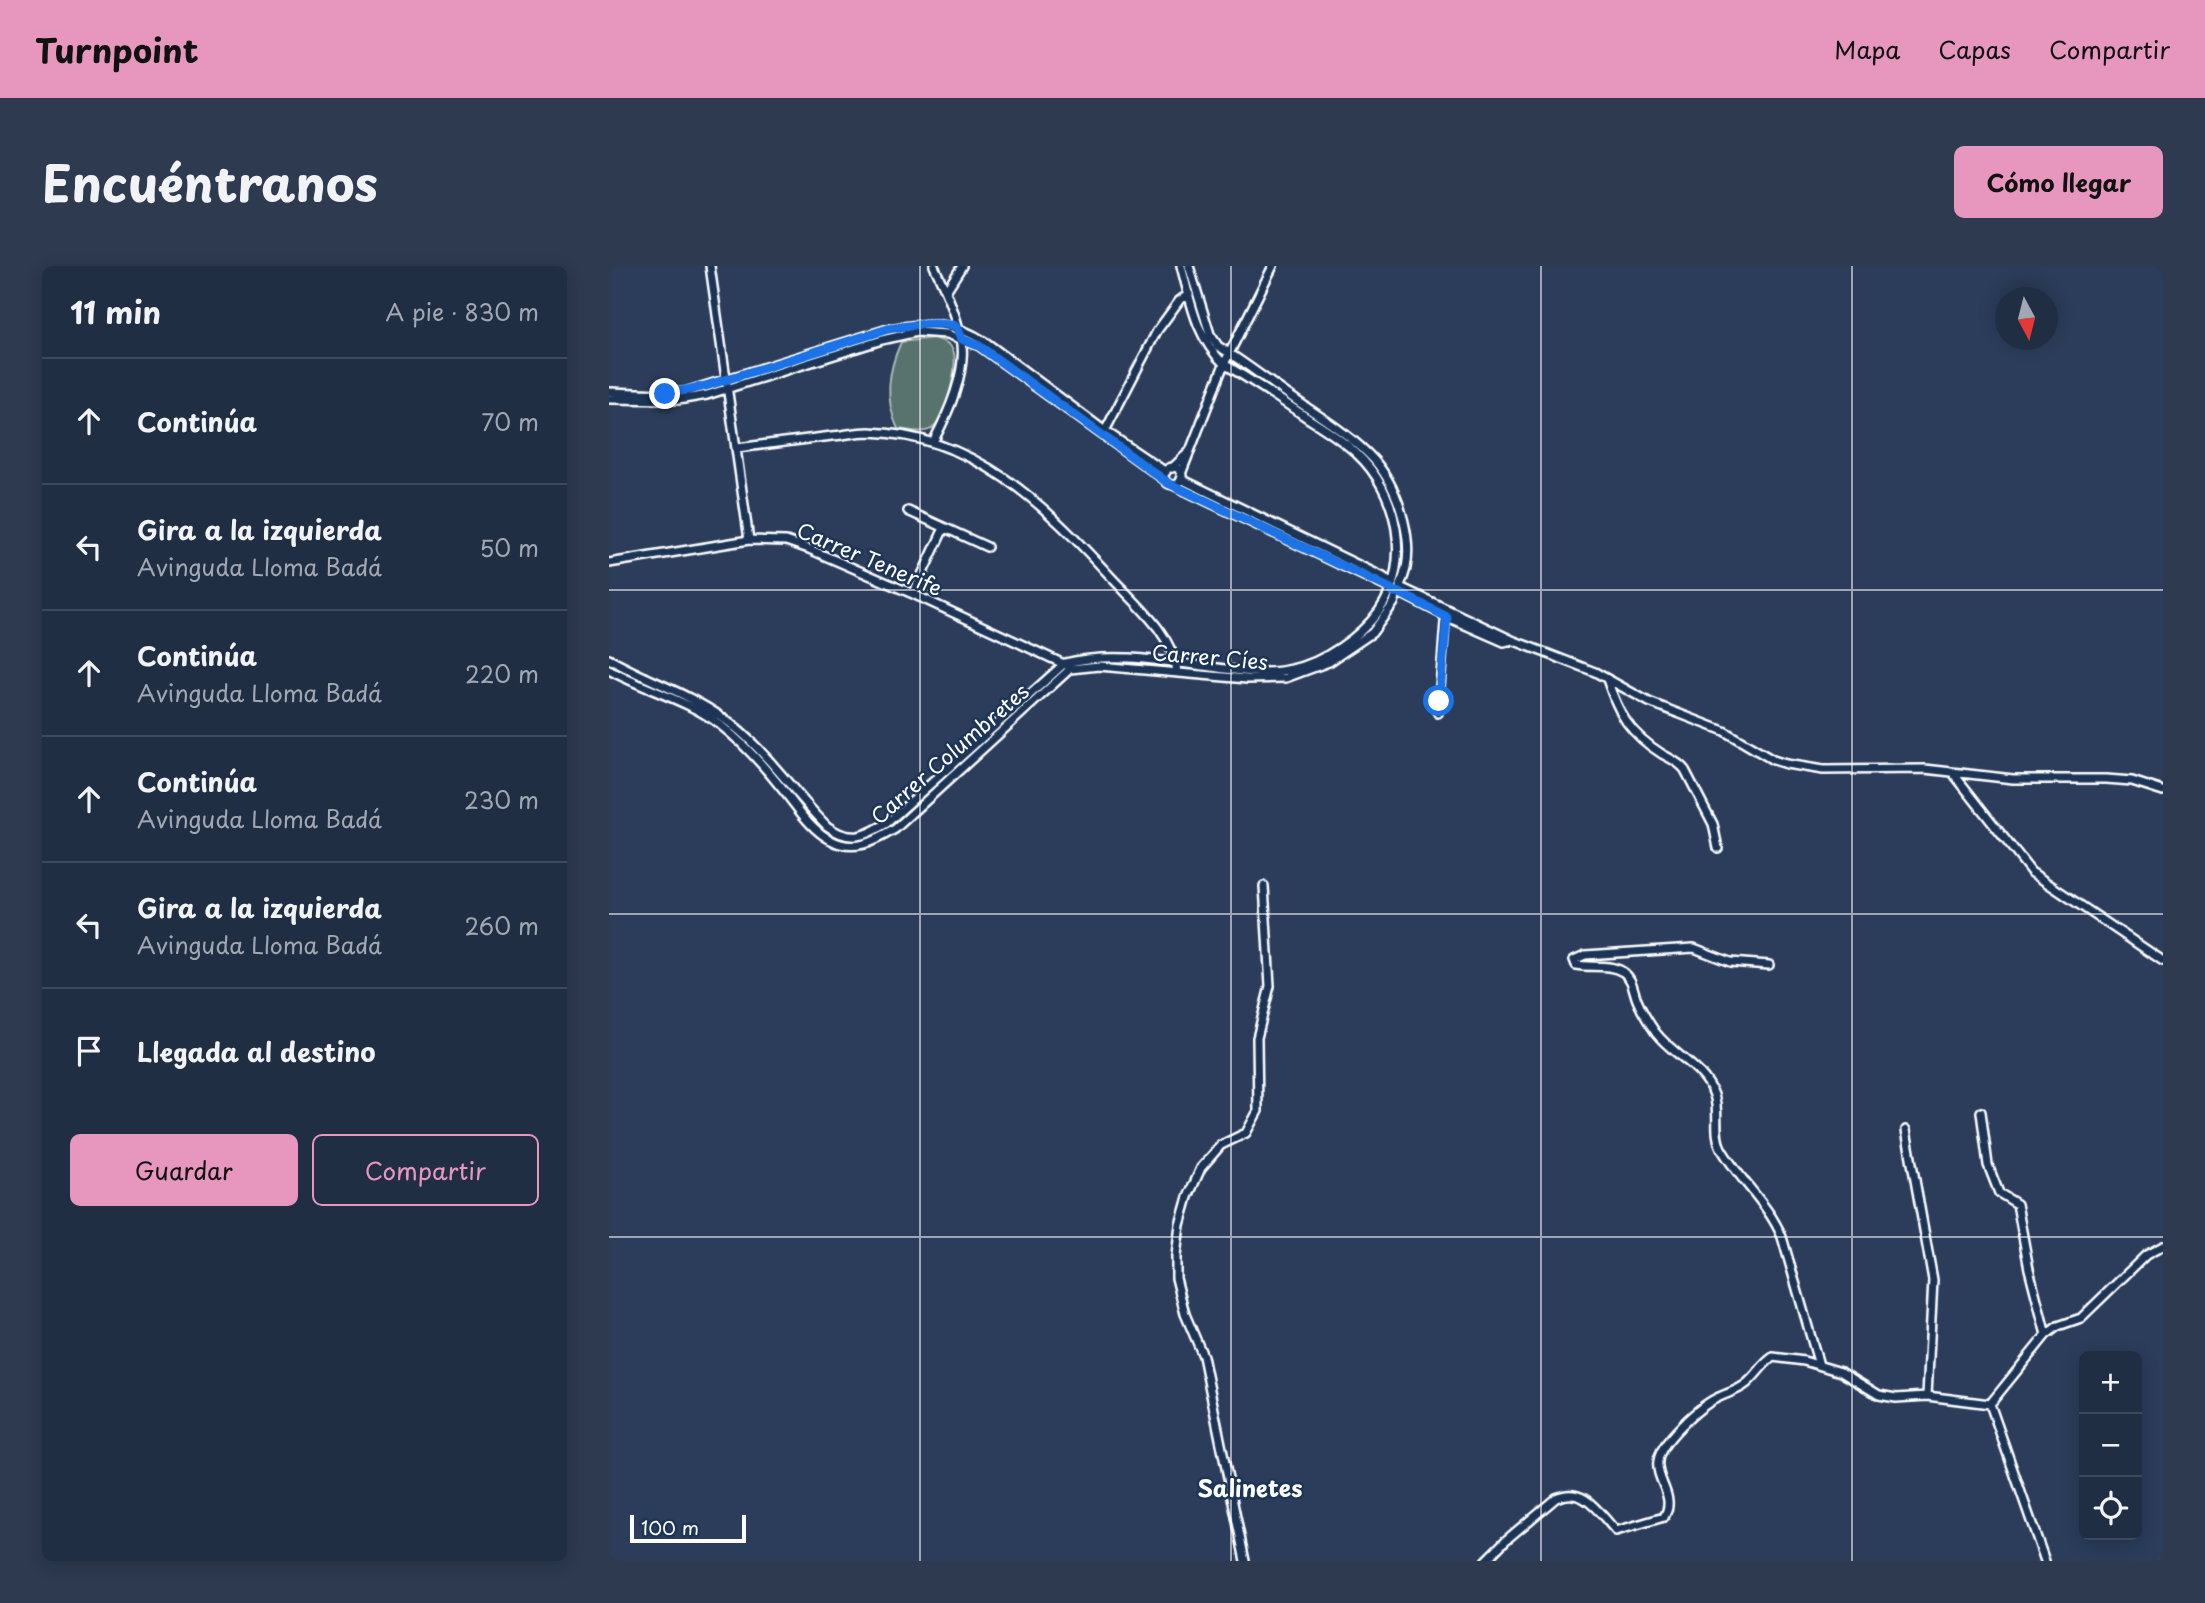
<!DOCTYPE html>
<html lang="es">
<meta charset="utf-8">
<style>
body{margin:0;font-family:"Playpen Sans",sans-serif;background:#2d3a4f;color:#f1f3f6}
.controls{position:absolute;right:21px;bottom:21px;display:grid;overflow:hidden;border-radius:10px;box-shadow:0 4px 18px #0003}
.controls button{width:63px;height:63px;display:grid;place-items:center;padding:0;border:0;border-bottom:2px solid #3d4a5d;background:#202e44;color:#f1f3f6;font:35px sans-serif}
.compass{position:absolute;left:1386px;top:21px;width:63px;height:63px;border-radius:50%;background:#202e44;box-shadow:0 4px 18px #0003;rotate:173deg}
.scale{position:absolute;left:21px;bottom:18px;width:116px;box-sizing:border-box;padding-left:7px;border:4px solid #fff;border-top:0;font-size:19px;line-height:24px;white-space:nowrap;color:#fff;-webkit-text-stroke:5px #1d3557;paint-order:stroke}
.stop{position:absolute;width:21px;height:21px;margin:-16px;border:5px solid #1a73e8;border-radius:50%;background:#fff}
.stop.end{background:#1a73e8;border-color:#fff;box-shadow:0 2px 7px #0008}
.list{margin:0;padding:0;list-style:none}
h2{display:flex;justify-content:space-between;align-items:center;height:91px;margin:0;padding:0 28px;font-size:30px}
h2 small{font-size:23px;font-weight:400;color:#a2a8b2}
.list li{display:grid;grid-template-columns:46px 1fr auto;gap:21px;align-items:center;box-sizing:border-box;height:126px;padding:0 28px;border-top:2px solid #3d4a5d}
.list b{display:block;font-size:26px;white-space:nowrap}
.list p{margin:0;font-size:23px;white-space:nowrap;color:#a2a8b2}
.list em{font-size:23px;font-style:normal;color:#a2a8b2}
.actions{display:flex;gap:14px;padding:21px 28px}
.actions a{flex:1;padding:16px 0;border:2px solid #e797bd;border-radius:10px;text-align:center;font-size:24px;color:#e797bd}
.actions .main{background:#e797bd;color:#111}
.icon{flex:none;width:38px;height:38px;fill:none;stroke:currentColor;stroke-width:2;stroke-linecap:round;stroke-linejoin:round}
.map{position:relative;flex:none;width:1554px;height:1295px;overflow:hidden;border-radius:10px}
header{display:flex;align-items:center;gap:42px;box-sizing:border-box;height:98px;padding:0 35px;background:#e797bd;color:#111}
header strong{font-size:33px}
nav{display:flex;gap:38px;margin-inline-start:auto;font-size:24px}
.intro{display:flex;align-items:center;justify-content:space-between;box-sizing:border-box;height:168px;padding:0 42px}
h1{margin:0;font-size:49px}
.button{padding:18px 32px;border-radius:10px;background:#e797bd;color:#111;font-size:24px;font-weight:700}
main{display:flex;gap:42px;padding:0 42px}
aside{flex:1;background:#202e44;border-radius:10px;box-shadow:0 4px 18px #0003}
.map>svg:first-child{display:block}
.green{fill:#59726e;stroke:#acb8b6;stroke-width:2}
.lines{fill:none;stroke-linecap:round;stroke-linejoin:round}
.stream{stroke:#91a7bc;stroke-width:2.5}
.minor-casing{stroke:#fff;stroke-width:12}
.minor{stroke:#1d3557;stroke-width:7}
.route{stroke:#1a73e8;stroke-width:9}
.grid{fill:none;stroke:#fff;stroke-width:2;stroke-opacity:0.55}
.labels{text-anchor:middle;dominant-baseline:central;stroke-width:5;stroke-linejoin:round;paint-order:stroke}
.street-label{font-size:21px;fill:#fff;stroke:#1d3557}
.neighbourhood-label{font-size:23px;font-weight:bold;fill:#fff;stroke:#1d3557}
</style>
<header>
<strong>Turnpoint</strong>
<nav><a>Mapa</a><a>Capas</a><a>Compartir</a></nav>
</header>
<div class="intro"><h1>Encuéntranos</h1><a class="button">Cómo llegar</a></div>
<main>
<aside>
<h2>11 min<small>A pie · 830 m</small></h2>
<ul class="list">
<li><svg class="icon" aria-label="ahead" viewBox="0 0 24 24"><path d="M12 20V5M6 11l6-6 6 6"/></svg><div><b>Continúa</b></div><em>70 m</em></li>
<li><svg class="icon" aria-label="left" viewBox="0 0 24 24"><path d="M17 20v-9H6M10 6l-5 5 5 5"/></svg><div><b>Gira a la izquierda</b><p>Avinguda Lloma Badá</p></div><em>50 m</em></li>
<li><svg class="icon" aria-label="ahead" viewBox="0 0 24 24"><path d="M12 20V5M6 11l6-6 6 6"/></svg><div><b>Continúa</b><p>Avinguda Lloma Badá</p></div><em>220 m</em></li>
<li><svg class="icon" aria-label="ahead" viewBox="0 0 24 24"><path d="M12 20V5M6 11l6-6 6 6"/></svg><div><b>Continúa</b><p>Avinguda Lloma Badá</p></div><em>230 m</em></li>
<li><svg class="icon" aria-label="left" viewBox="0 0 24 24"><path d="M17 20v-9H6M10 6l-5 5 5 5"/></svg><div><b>Gira a la izquierda</b><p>Avinguda Lloma Badá</p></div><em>260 m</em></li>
<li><svg class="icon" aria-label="arrive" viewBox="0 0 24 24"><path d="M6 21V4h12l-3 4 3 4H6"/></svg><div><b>Llegada al destino</b></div></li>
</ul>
<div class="actions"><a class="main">Guardar</a><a>Compartir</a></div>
</aside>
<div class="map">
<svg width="1554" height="1295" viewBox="0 0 1554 1295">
<rect width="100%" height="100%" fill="#2b3d5b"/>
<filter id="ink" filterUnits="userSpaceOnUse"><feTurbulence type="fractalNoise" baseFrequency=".0143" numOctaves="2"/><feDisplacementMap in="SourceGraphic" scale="14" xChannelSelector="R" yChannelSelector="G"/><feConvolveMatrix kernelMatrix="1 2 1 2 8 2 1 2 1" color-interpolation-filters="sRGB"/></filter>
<g filter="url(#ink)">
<path class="green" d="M324,72c6,2 15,3 19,10 9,13 -7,73 -21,81 -9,5 -23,1 -33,0 -14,-30 -10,-58 3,-87z"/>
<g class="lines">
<path class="stream" d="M1549,1295l5,-4"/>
<defs>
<path id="minor" d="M101,0l39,274
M580,0l21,68 8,12c26,16 50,35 75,52 27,19 58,37 81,62 25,29 45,89 26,125
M337,25l16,-25
M0,126l56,2 20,-2 203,-63c41,-7 64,-9 99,14l118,88 61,41
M0,133l69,1 29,-5 175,-55 35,-8 30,2 32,12 187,135
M496,165l52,-100 22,-30 10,-7
M324,176c15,-28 35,-71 28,-104 -5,-25 -16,-49 -27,-72
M128,182c32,-4 63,-8 95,-12 12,-1 25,-4 37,-4 106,3 175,72 242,145 25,27 61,56 66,94
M555 210a9 9 0 1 1 18 0a9 9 0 1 1-18 0Z
M563,202l18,-17
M572,208l43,-110 49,-98
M572,213l202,98 9,7
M564,219l218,104
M299,245l79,36
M0,297l140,-23 37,1 23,8 104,45 153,71
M791,321l112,53 83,32 54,30 75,29 49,29 13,4 37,6 102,-1 88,10h93l26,2 31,10
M787,327l2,-1 49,25 57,25 8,-2
M304,328l31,-66
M0,393c37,21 79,34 114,59 41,29 69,73 104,108 23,17 37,11 60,-3l178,-160c49,-12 104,-1 153,5 25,3 49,7 74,1 31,-6 68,-32 87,-58 33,-47 20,-119 -23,-158 -14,-13 -31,-24 -47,-34 -28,-19 -56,-38 -85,-55 -28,-27 -33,-61 -43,-98
M461,403l29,-3 148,13 39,-1 43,-16 43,-29 22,-30 3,-11
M0,404c36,20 77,29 110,54 25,19 45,42 64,66 14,17 28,40 48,50 23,13 44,1 64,-11l175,-160
M998,413c12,36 22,54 55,75 9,5 17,8 23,16l28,54 5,24
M829,447l7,-91 3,-9
M1344,507l78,99 132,89
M1160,699l-39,-3 -36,-14 -109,7 -11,5 2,5c15,3 33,-2 47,7 10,7 10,18 14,28 5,12 12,23 19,33 17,22 48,34 58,62 6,17 -1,38 7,53 18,32 47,55 61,89l37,128
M1372,846l7,53 11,28 18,11 12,65 17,66
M1297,864l27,150 -6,116
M1381,1138l56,-69 12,-9 23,-8 65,-63 17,-9
M636,1295l-42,-205 -18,-42 -9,-36v-22l4,-31 8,-28 13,-29 20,-23 25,-12 12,-22 -1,-73 13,-52 -6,-100
M876,1295l21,-21 50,-42c28,-13 43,15 60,33l48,-14c13,-20 -9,-37 -6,-56 2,-19 42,-55 59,-63 10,-5 20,-7 29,-14 11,-9 16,-20 27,-27l31,4 37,11 38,23 17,3 31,-2 63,8 55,157"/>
</defs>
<use href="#minor" class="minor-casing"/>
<use href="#minor" class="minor"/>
</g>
</g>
<g class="lines" filter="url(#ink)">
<path class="route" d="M56,128l41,-8 182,-57c23,-4 46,-8 69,-3l5,13 17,7 189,137 223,106 2,3h5l49,25 -8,84"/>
</g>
<path class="grid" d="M311,0v1295M622,0v1295M932,0v1295M1243,0v1295M0,324h1554M0,648h1554M0,971h1554"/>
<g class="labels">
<g class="street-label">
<text transform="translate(261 292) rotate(23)">Carrer Tenerife</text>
<text transform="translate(601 390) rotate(5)">Carrer Cíes</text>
<text transform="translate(340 487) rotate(-41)">Carrer Columbretes</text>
</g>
<g class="neighbourhood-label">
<text x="641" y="1221">Salinetes</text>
</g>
</g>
</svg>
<div class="controls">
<button>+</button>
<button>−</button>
<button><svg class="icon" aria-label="locate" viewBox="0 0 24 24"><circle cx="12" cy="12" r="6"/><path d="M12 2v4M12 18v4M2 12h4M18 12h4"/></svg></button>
</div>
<svg class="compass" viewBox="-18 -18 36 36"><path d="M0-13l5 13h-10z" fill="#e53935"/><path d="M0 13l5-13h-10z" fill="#a2a8b2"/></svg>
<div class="scale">100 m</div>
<div class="stop" style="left:830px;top:435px"></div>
<div class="stop end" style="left:56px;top:128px"></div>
</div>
</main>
